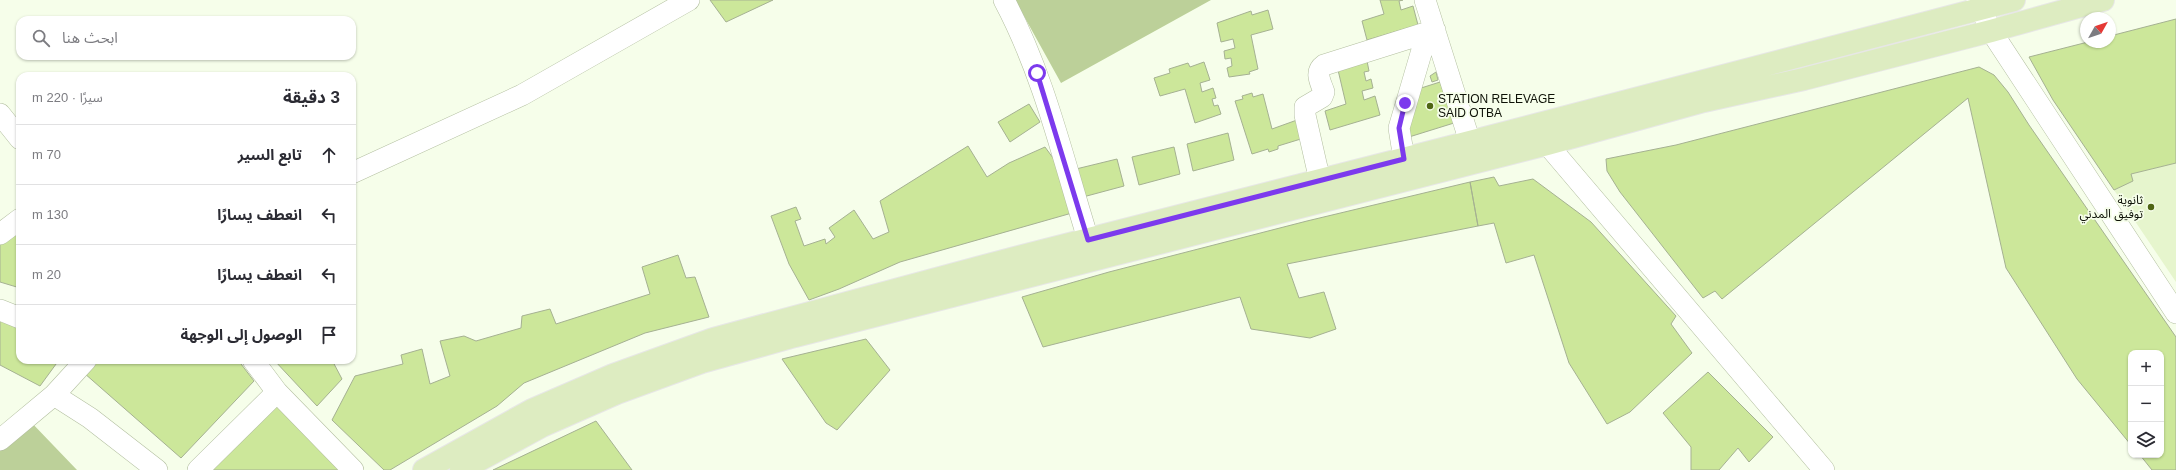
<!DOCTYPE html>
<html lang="ar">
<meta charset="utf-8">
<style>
body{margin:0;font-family:Arial,"Noto Sans Arabic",sans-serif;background:#f2f2f3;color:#2b2b33;direction:rtl}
.controls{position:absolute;right:12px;bottom:12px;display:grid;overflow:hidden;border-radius:8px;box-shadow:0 1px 3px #0004}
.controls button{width:36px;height:36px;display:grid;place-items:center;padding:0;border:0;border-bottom:1px solid #e1e1e2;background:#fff;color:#2b2b33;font:20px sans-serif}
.compass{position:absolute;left:2080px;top:12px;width:36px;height:36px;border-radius:50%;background:#fff;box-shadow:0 1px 3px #0004;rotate:50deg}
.stop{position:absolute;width:12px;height:12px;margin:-9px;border:3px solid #7c3aed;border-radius:50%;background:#fff}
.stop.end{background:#7c3aed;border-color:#fff;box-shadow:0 1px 4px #0008}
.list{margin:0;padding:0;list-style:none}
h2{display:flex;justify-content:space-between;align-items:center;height:52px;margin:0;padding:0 16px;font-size:17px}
h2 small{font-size:13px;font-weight:400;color:#7c7c81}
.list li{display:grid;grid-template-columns:26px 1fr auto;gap:12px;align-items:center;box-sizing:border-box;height:60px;padding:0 16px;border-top:1px solid #e1e1e2}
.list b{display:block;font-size:15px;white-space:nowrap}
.list em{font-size:13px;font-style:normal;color:#7c7c81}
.icon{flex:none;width:22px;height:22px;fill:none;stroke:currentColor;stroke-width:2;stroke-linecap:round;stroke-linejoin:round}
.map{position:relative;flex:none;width:2176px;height:470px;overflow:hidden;direction:ltr}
.search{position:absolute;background:#fff;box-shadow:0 1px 3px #0004;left:16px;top:16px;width:340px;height:44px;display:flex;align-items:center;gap:10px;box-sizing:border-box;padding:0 14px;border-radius:12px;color:#7c7c81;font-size:15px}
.panel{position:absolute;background:#fff;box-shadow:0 1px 3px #0004;left:16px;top:72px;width:340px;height:292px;border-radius:12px;direction:rtl}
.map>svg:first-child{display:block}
.built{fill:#e6f5cd}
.green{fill:#bcd099}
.building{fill:#cce79a;stroke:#a5b192}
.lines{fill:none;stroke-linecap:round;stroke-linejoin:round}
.minor-casing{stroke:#b3bfa0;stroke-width:22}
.major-casing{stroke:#e7e7e6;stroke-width:24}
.minor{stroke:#fff;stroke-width:21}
.major{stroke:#ddecc1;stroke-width:22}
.route{stroke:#7c3aed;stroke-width:5}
.poi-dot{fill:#4f6614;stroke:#f6feea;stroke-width:1.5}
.labels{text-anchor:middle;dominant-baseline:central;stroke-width:3.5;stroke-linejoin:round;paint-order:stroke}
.poi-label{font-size:12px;fill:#0d1106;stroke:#f6feea;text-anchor:start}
</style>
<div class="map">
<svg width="2176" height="470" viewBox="0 0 2176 470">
<rect width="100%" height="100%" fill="#f6feea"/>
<path class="built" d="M2176,163v119l-62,-92 19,-9 -2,-7z"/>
<path class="green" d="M1015,0h196l-150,83z
M29,420l48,50h-77v-28z"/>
<path class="building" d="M710,0h63l-47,22z
M1380,0h23l-4,1 2,9 12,-4 5,19 -51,15 -5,-19 22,-7z
M1268,10l5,19 -22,6 7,34 -9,3 1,2 -21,3 -2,-9 5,-2 -1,-8 -6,1 -1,-8 11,-3 -2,-9 -12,3 -4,-19 34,-12 1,4z
M2176,19v144l-45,11 2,7 -19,9 -61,-90 -24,-43 59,-15h22v-6z
M1367,61l2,10 -5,1 2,9 5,-2 2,9 -11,3 2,9 11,-4 5,19 -50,15 -5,-19 21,-7 -8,-34z
M1204,62l6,18 -10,3 2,9 11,-4 3,10 -4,1 2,7 4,-1 3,9 -26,9 -10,-34 -25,7 -6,-18 16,-5 -1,-4 19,-6 2,4z
M1979,67l15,8 14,17 21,33 147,212v133h-24l-12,-15h21v-102h-30v92l-54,-66 -71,-111 -38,-170 -246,201 -7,-8 -12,7 -83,-106 -13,-21 -1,-12 70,-14z
M1436,72l2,8 -6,2 -2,-6z
M1440,82l14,41 -45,14 -3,-12 12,-36z
M1252,93l1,4 10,-3 9,35 25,-9 7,18 -26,8v3l-9,3 -1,-3 -16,5 -17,-53 8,-2 -1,-3z
M1029,104l11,18 -30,20 -12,-20z
M1228,133l6,27 -41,11 -6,-27z
M968,146l19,31 22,-14 36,-16 16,22 11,44 -172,49 -61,27 -30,11 -20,-36 -18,-48 25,-9 5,12 -6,2 9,25 21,-7 1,5 9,-7 -6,-9 25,-18 19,29 16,-7 -9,-31z
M1174,147l6,27 -41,11 -7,-28z
M1117,159l7,27 -41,11 -7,-28z
M1494,177l5,9 34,-7 58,43 85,94 -5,8 21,29 -62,59 -23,12 -38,-61 -35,-108 -28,8 -12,-40 -16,3 -8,-44z
M1470,182l8,44 -191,38 12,34 25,-6 12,37 -26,9 -59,-9 -11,-32 -197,50 -21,-50 87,-25 198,-51z
M20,227v61l-20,-6v-40z
M678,255l8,23 9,-1 14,40 -64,16 -121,50 -27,23 -107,64h-6l-52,-50 23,-44 48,-12 -2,-9 21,-6 8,35 20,-8 -10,-35 24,-5 12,5 45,-13 1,-12 28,-7 6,15 94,-30 -8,-27z
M0,313l20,9v38h39l-19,26 -40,-21z
M866,339l24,31 -53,60 -11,-7 -44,-64z
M96,360h142l16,21 -73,77 -97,-85z
M332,360l10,19 -25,27 -43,-46z
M1708,372l65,65 -24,25 -11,-14 -19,22h-28v-23l-28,-34z
M278,405l67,65h-134z
M596,421l36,49h-139z"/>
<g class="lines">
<defs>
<path id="minor" d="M1004,0c40,75 59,159 84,239
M1425,0l45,142
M1977,0l14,31 185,282
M0,114l20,25
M1547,144l277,326
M1404,159l-5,-31 28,-95
M352,173l170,-78 167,-95
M1320,181l-15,-66v-8l17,-10 2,-5c-3,-9 -10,-20 0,-27l111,-35
M0,234l20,-15
M0,310l20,8
M253,360l24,32
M54,395l36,23 67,52
M0,440l54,-45 32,-35
M198,470l79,-78 76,78"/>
<path id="major" d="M424,470l108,-60 81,-35 100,-36 290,-78 467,-119 544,-142
M461,470l81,-44 75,-33 85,-31 93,-26 752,-192 157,-43 100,-22 187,-48 112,-31"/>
</defs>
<use href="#minor" class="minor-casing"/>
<use href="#major" class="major-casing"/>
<use href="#minor" class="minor"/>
<use href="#major" class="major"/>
</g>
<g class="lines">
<path class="route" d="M1037,73l51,167 316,-81 -5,-31 6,-25"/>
</g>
<g class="poi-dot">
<circle cx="1430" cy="106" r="4"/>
<circle cx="2151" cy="207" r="4"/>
</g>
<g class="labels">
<g class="poi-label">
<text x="1438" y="99">STATION RELEVAGE<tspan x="1438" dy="14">SAID OTBA</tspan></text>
<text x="2143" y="200" text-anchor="end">ثانوية<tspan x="2143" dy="14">توفيق المدني</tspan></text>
</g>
</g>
</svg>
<div class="controls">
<button>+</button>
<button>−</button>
<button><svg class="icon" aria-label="layers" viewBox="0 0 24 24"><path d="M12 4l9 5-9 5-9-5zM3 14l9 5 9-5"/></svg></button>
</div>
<svg class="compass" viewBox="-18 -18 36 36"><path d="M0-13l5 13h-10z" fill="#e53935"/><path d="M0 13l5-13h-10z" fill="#7c7c81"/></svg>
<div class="stop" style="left:1037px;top:73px"></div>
<div class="stop end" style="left:1405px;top:103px"></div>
<div class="search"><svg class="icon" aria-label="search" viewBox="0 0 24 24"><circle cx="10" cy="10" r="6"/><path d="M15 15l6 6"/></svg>ابحث هنا</div>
<section class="panel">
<h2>3 دقيقة<small>سيرًا · 220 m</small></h2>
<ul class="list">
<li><svg class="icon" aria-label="ahead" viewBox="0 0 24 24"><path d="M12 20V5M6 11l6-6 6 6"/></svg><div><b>تابع السير</b></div><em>70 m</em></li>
<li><svg class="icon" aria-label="left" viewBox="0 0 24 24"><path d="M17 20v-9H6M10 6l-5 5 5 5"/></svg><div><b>انعطف يسارًا</b></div><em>130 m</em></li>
<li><svg class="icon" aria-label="left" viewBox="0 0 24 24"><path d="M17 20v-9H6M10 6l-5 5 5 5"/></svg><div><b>انعطف يسارًا</b></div><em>20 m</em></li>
<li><svg class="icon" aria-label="arrive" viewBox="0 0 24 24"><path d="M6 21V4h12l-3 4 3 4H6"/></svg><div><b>الوصول إلى الوجهة</b></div></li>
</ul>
</section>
</div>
